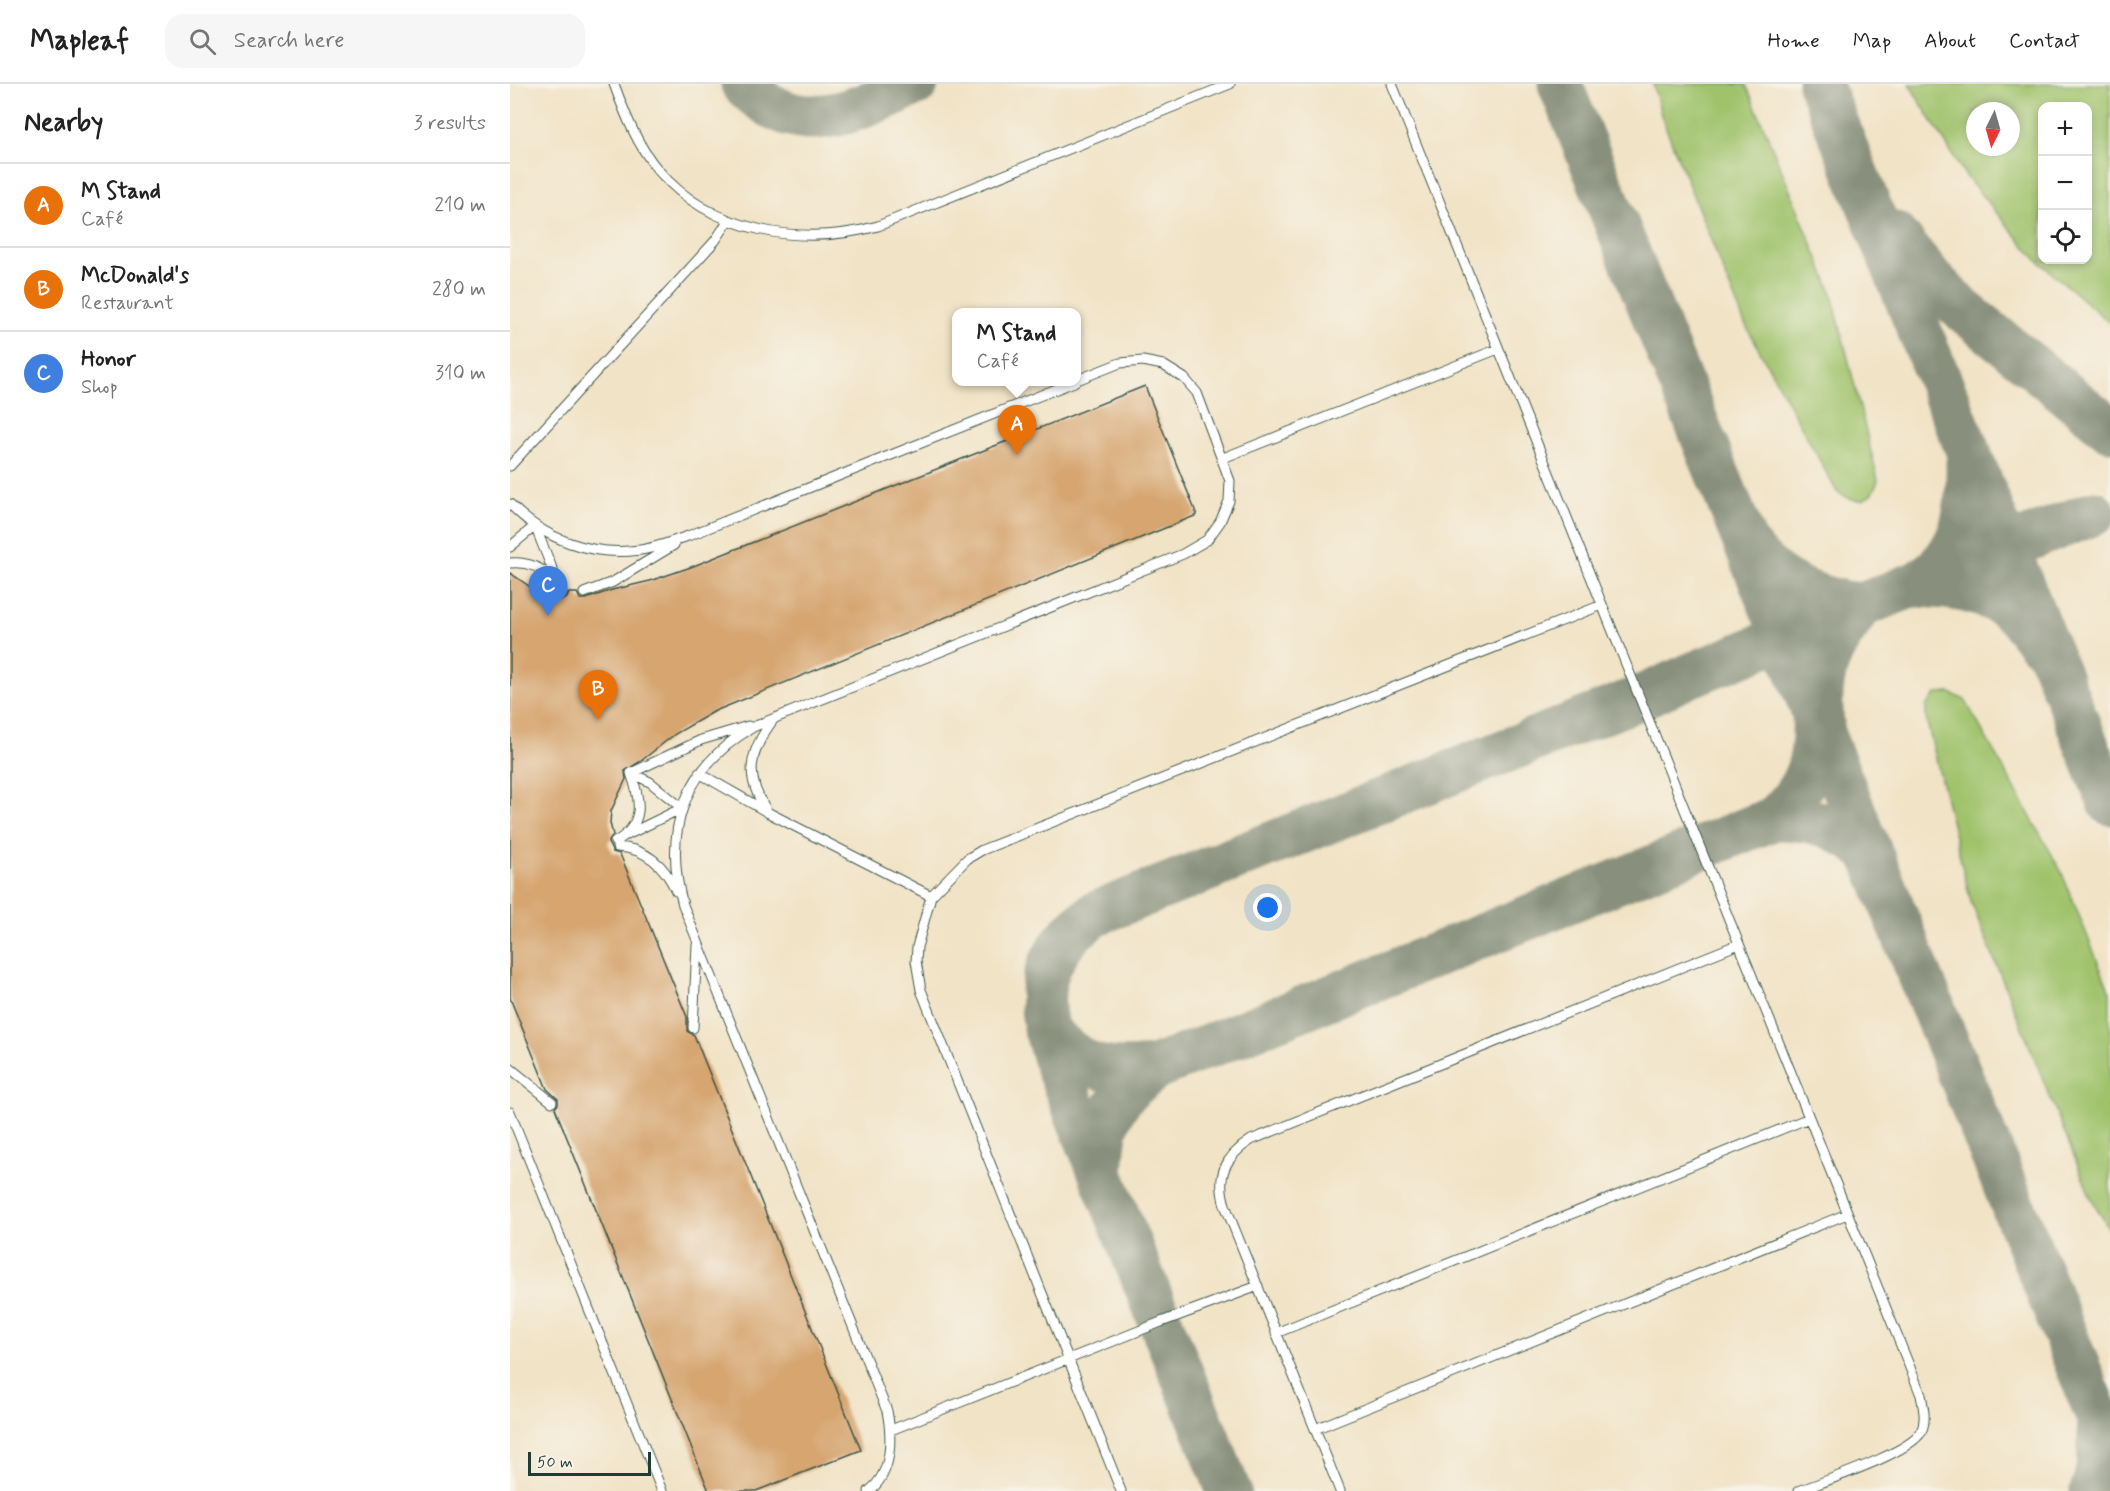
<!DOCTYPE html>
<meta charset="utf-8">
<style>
body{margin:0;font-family:Mynerve,sans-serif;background:#f6f6f6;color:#222}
.controls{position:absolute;right:18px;top:18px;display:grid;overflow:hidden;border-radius:12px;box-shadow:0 3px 9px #0003}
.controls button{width:54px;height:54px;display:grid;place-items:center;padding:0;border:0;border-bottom:2px solid #e0e0e0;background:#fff;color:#222;font:30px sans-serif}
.compass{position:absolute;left:1456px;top:18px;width:54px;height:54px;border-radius:50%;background:#fff;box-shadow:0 3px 9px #0003;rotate:185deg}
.scale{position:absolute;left:18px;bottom:15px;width:123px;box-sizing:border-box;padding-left:6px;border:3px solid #1f3d34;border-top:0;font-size:16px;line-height:21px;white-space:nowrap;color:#1f3d34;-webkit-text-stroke:4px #f7f3e8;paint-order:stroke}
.you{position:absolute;left:758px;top:824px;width:21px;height:21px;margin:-15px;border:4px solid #fff;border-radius:50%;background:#1a73e8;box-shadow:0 0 0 9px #1a73e833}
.badge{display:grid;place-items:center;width:39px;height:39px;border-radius:50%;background:#b5179e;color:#fff;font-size:20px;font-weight:700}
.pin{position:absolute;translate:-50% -50px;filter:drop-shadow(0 2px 3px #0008)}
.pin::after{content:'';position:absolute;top:32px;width:21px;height:18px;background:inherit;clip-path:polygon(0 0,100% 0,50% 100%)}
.popup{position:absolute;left:442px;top:224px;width:129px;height:78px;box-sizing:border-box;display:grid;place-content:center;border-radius:12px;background:#fff;filter:drop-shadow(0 2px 4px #0005);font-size:20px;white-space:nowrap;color:#767676}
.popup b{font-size:22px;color:#222}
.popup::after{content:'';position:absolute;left:50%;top:100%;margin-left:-12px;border:12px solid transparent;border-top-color:#fff}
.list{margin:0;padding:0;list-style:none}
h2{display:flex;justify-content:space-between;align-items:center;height:78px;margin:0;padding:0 24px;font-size:26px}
h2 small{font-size:20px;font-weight:400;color:#767676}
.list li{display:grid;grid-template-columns:39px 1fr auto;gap:18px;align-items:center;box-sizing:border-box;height:84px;padding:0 24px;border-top:2px solid #e0e0e0}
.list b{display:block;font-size:22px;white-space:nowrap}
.list p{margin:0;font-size:20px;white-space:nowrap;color:#767676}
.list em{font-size:20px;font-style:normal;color:#767676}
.icon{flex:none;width:33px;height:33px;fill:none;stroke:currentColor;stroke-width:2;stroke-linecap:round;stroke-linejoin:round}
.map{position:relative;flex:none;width:1600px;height:1407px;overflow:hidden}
header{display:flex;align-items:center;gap:36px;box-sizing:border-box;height:84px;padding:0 30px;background:#fff;border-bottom:2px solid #e0e0e0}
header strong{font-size:28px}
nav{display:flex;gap:33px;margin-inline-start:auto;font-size:21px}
.search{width:420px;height:54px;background:#f6f6f6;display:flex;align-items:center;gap:15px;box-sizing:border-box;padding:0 21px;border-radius:18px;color:#767676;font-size:22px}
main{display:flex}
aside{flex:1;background:#fff}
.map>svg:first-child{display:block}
.green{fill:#9fc26b;stroke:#5f8050;stroke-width:1.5;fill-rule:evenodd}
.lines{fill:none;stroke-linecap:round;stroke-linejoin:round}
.taxiway{stroke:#88907d;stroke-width:45}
.building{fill:#d6a570}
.lane-casing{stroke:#3e564a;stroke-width:11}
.lane{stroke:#fff;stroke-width:9}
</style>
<header>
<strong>Mapleaf</strong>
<div class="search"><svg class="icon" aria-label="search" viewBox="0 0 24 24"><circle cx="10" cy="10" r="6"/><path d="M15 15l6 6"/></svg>Search here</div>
<nav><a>Home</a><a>Map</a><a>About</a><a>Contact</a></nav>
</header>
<main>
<aside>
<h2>Nearby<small>3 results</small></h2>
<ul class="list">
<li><span class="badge" style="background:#e8710a">A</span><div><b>M Stand</b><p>Café</p></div><em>210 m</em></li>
<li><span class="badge" style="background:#e8710a">B</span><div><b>McDonald's</b><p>Restaurant</p></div><em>280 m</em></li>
<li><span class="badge" style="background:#3f7fe0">C</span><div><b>Honor</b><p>Shop</p></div><em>310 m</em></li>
</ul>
</aside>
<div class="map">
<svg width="1600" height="1407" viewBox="0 0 1600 1407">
<rect width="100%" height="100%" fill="#f7f3e8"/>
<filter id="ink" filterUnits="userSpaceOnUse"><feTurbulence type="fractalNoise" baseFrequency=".0167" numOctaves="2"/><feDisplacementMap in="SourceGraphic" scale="12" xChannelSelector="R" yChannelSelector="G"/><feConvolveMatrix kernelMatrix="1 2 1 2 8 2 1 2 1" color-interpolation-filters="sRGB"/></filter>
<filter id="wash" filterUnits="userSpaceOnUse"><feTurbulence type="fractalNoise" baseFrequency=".008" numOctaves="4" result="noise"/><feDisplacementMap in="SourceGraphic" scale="24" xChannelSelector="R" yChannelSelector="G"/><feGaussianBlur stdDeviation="1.35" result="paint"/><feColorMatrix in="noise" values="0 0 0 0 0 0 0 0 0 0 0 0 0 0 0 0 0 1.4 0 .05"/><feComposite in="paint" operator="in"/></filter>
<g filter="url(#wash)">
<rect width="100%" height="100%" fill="#f1e3c6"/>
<path class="green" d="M1143,0h92l4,7 82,199 47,190c-8,25 -21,24 -41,12l-93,-170 -82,-204z
M1399,0h201v239l-74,-64 -69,-81zM1532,22h46v154h-46zM1465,27h36v36h-36z
M1440,609l15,7 96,171 49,121v239l-19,-33 -120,-296 -45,-184v-12l10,-12z"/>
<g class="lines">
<path class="taxiway" d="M233,0c58,59 110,26 173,0
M1050,0l550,1362
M1310,0l290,719
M1385,150l35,43 28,29 152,123
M1240,465c28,35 69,52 112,56
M1413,495c41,-26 46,-71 45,-116
M1405,501c36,1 73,5 101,29 9,9 15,19 23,29
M1312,639c-6,-54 9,-77 40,-118
M1265,734c40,0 65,8 95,35
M535,944c37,41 58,47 112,39
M591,1091c3,-59 8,-73 56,-108l618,-249c32,-30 41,-57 39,-101
M719,1407l-171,-423c-17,-51 -28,-89 12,-133 7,-8 17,-14 25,-21l544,-216 52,-23 171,-70 232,-92
M1582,1407c9,-23 9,-47 7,-72"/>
</g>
<g id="blocks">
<path class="building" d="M635,302l52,129 -482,196 -40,23 -34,27 -16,10 1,8 -15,32 -1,12 3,12 -5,8 5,9 7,2 67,163v14l7,4 167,415 -105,41h-47l-154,-383 3,-4v-5l-11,-10 -37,-91v-425l19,13 25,6 3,6 5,2 5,-2 2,-5h8l3,6h6l26,-9 38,-9 41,-14z"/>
</g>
</g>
<g filter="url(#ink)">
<use href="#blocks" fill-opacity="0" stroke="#3e564a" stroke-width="1.5"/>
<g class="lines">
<defs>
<path id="lane" d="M104,0c11,30 23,61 44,86 54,63 144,77 220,56l352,-142
M882,0l529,1311c2,11 6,25 0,37 -11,21 -97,49 -122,59
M713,374l275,-109
M0,382l205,-225 14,-21
M0,420c33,35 82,53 130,46 16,-2 33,-9 48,-14l386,-154
M25,442l27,67
M0,463l25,-21
M0,479c18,-2 32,5 46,17
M74,509l29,-11 61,-37
M121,689l70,-33 47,-14
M121,689l19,9 32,26
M189,689l70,40 162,83
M257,727c-23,-34 -18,-59 6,-91
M117,751l55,-27
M105,758c30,-17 26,-41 16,-69
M107,763c28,1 48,18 59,44
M183,944l4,-83
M0,984l42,34
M0,1028l152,379
M766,1249l533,-215
M805,1345l532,-215
M381,1346l270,-108 97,-36
M359,1407c24,-18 23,-54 18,-80l-204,-506c-21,-76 2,-138 70,-178l430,-173 24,-14 13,-18 9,-21 1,-20 -33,-88 -13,-15 -21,-13 -20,-4 -23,2 -43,17
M611,1407l-200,-501 -5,-29 1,-14 14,-51 36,-37 15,-9 620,-245
M830,1407l-115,-286c-9,-30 0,-48 26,-65l488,-196"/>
</defs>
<use href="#lane" class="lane-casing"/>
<use href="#lane" class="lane"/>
</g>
</g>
</svg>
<div class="controls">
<button>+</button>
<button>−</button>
<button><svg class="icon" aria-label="locate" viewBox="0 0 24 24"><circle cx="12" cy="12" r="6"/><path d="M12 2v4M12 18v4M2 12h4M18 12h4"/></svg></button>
</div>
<svg class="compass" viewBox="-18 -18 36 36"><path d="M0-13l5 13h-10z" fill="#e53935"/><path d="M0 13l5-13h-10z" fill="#767676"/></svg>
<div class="scale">50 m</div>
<div class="you"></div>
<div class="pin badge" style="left:507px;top:371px;background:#e8710a">A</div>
<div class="popup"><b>M Stand</b>Café</div>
<div class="pin badge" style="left:88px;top:636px;background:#e8710a">B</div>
<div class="pin badge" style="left:38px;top:532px;background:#3f7fe0">C</div>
</div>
</main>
